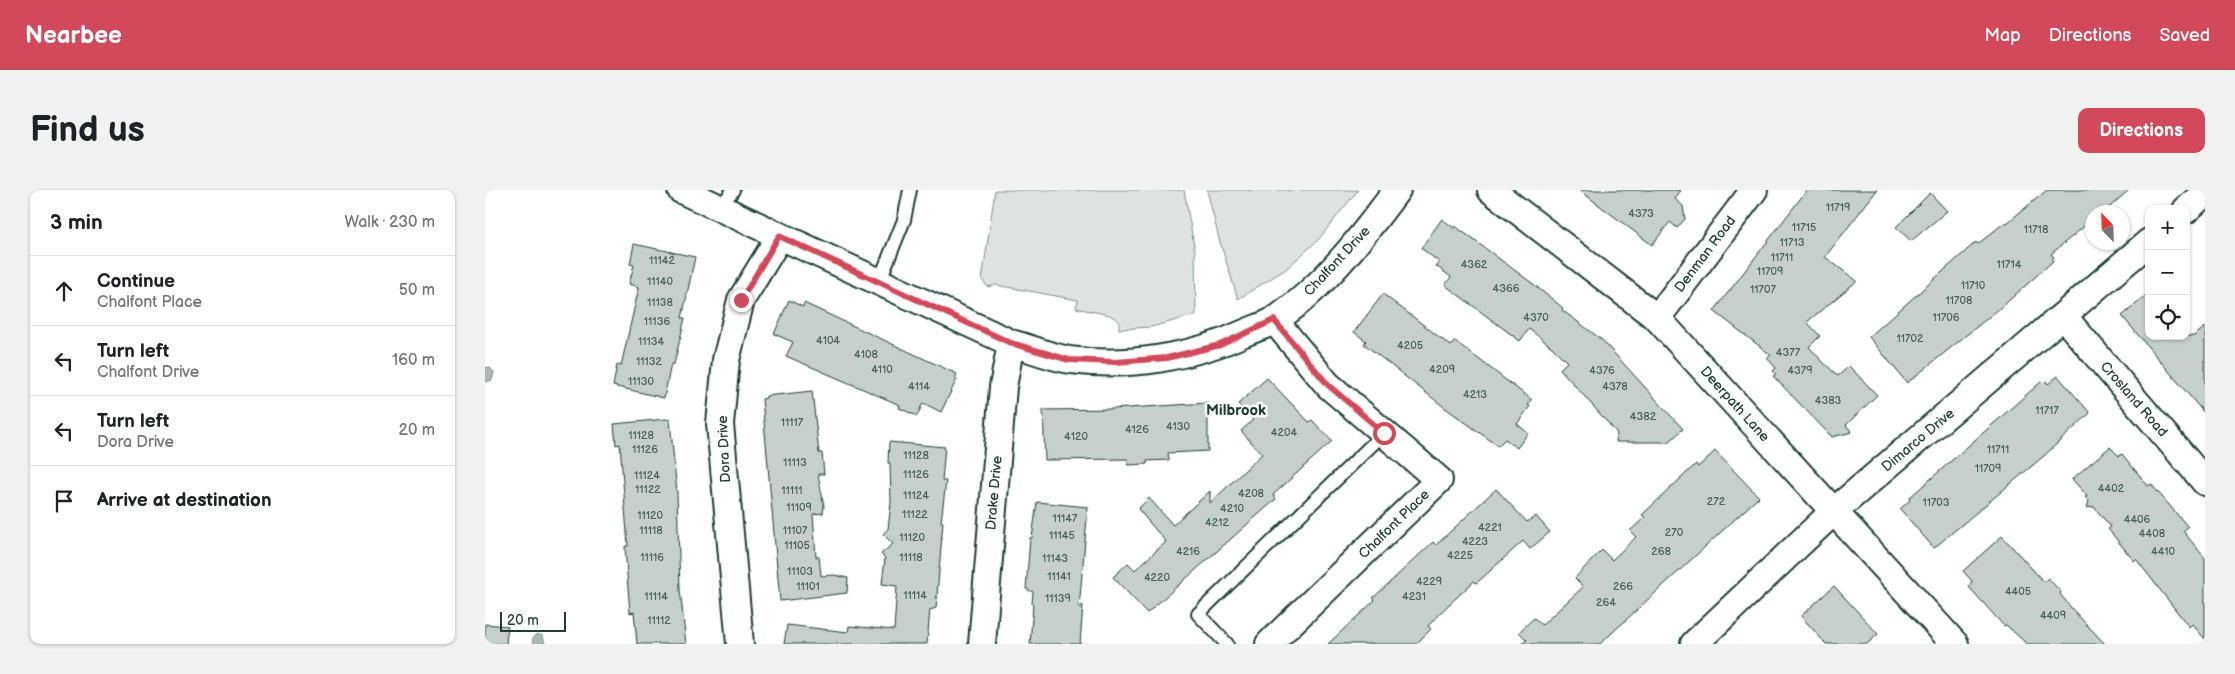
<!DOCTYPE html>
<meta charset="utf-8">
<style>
body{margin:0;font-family:"Balsamiq Sans",sans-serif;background:#f2f2f2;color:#202124}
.controls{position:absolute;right:15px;top:15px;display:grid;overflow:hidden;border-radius:10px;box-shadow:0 1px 4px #0004}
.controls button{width:45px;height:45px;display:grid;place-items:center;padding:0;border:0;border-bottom:1px solid #e0e0e0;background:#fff;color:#202124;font:25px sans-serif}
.compass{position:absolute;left:1600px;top:15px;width:45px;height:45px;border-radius:50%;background:#fff;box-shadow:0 1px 4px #0004;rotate:337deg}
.scale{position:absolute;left:15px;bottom:12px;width:66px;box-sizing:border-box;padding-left:5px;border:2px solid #1f3d34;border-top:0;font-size:14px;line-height:18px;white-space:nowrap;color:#1f3d34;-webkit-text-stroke:4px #fff;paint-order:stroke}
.stop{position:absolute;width:15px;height:15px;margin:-11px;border:4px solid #d1495b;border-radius:50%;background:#fff}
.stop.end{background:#d1495b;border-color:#fff;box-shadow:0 1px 5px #0008}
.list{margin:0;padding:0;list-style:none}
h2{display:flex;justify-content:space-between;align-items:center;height:65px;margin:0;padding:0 20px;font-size:21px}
h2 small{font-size:16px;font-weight:400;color:#757577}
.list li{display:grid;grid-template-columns:32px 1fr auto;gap:15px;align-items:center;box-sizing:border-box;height:70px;padding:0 20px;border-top:1px solid #e0e0e0}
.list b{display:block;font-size:19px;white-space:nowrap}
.list p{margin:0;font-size:16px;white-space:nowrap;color:#757577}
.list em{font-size:16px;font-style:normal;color:#757577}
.icon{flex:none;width:28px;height:28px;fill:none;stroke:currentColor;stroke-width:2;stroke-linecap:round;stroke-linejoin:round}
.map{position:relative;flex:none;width:1720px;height:454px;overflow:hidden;border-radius:10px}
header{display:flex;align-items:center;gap:30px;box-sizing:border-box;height:70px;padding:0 25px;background:#d1495b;color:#fff}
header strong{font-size:24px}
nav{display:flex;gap:28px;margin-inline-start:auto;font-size:18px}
.intro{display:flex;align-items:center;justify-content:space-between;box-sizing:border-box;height:120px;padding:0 30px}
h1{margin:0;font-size:35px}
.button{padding:12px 22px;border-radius:10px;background:#d1495b;color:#fff;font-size:18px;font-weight:700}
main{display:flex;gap:30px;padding:0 30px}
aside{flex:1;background:#fff;border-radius:10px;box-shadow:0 1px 4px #0004}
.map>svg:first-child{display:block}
.green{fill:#dee3e2;stroke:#7e908b}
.water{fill:#afbab7;stroke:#758883}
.building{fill:#c7cfcc;stroke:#1f3d34}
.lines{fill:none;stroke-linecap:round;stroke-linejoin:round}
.lane-casing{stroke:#1f3d34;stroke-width:16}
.street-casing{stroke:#1f3d34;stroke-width:30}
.lane{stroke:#fff;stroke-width:12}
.street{stroke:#fff;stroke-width:26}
.route{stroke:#d1495b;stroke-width:6}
.labels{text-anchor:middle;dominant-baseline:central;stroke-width:5;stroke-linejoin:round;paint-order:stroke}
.number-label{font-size:11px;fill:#49625a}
.street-label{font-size:14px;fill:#1f3d34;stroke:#fff}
.neighbourhood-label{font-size:15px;font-weight:bold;fill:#1f3d34;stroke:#fff}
</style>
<header>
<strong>Nearbee</strong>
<nav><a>Map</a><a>Directions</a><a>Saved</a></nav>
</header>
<div class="intro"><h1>Find us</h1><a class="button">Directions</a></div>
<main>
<aside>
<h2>3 min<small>Walk · 230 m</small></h2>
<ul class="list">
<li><svg class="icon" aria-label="ahead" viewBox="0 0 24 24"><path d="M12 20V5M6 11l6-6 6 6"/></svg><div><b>Continue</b><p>Chalfont Place</p></div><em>50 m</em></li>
<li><svg class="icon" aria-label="left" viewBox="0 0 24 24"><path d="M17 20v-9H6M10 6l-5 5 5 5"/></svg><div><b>Turn left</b><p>Chalfont Drive</p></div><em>160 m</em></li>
<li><svg class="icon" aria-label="left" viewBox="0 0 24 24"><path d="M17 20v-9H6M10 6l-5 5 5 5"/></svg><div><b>Turn left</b><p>Dora Drive</p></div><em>20 m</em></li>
<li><svg class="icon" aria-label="arrive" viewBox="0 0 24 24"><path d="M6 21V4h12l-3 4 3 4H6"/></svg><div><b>Arrive at destination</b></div></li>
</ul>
</aside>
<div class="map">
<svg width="1720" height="454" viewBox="0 0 1720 454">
<rect width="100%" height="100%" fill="#fff"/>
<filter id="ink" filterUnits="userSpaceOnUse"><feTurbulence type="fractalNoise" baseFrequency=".02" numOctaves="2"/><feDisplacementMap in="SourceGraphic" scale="10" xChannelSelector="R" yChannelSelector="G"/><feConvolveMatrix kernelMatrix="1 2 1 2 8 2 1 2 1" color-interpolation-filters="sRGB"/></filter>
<g filter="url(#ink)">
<path class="green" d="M510,0h189l11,61 1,64 -45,12 -32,2v-8l-9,-6 -34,-7 2,-8 -82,-15 -8,2 -6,-7z
M722,0h151l-40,50 -32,29 -48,30 -19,-60z"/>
<path class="water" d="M0,177l5,1 4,4 -2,8 -7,2z
M51,444l7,2 2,8h-11l-2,-4z"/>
<path class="building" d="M1094,0h102l-6,9 8,7 2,13 -8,9 -7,-6 -18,23z
M1322,0h70l-52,67 32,24 -50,41 13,14 -11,11 14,15 15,14 11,-10 28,29 -31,30 6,7 -20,5 -59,-61 3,-2 -3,-3 3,-3 -9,-10 4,-3 -57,-44z
M1562,0h82l-25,22h-11v7l-42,35 3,3 -2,2 1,2 -48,43 -98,79 -38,-46 107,-95 2,2 26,-21h3z
M1445,3l17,18 -36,30 -15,-14z
M957,29l12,9 1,-2 77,57 31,25 -1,2 40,30 81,89 -14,13h-53l1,-9 -57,-64 7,-7 -14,-14 -24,-19 -9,12 -75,-56 6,-8 -15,-11 3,-4 -18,-14z
M149,54l61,13 -13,61h3l-11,46h-3l-7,34 -51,-12 4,-21 4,1 18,-79 -10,-3 5,-19 -4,-1z
M1664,103v43h45l11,-9v87l-83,-98z
M898,104l68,52 4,-5 77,59 -4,5 2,1 -13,18 11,9 -11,15 -12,-9 -7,7 -54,-39 -80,-63 2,-3 -12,-9z
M304,110l14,7 1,-4 153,71 -2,4 2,1 -16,33 -18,-9 -6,13 -18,-8 1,-3 -114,-49 7,-14 -19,-8z
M1573,186l32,37 -45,42 -111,93 -34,-39 10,-9 -1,-2 133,-117 2,2 2,-2 2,3z
M782,188l42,44 3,-2 20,21 -59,54 3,4 -129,114 -34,-36 15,-14 7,7 31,-28 -28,-33 11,-11 24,27 37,-34v12l52,-49 -21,-23 12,-11 -15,-16z
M327,201l7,62h3l2,21h-6l6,32 -1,7 -10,1 3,43h3l2,19 13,-1 14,3 -1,15 -67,8 -18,-202 4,-1v-2z
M723,213v48l-40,2 1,7 -22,1v3l-19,1v-6l-83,1 -2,-50 69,-1z
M181,229l4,1 7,73 3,96 6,55h-49l-3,-32 -4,1 -3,-38 -2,-29h3l-8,-102 -4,1 -2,-21z
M404,252l56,5 -3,34h4l-5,41h2l-7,86 -6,2 -3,34h-143l3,-19 61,7 1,-6 45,4 3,-44 -15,-2 3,-26 -4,-4 12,-10 -10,-10 5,-5 3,-26 -1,-40h-2z
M1625,257l9,9 3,-2 26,32 3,-2 37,43 -5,4 22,27v81l-13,-15 -3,3 -53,-68 -2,2 -26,-32 3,-2 -17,-20 -7,1 2,-7 -4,-4 2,-1 -15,-17z
M1230,261l44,46 -159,147h-78l5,-4 -8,-8 15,-14 8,7 41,-38 -8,-9 14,-15 13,-13 10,10 24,-23 -6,-6 15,-14 -3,-2 54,-51 2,3z
M1011,299l31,33 9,-6 14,16 -20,17 -7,-8 -43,39 -4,3 -2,-2 -35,33 -11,12 3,3 -15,15h-88l47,-44 -2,-2 60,-56 3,3z
M552,312l51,5 -9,101 4,-3 -3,39h-50l3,-39 -1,-1 1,-12 -7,-3 4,-51h2z
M1517,346l42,46 4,-4 13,14 -1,2 13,16 32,34h-78l-21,-19 -2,1 -35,-39 3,-6 -9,-10z
M1349,396l44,48 -11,10h-41l-25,-28z
M0,434l23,2 -2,18h-21z"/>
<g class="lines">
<defs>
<path id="lane" d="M235,18l13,-18
M394,92l25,-62 6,-30
M742,454l-29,-30 186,-181"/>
<path id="street" d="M196,0l330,153c19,5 39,14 59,17 60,8 123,-3 177,-28 9,-4 20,-7 28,-12 49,-33 87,-83 122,-130
M1006,0l166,128 298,326
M1701,20l19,-17
M1578,126l142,166
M1172,128l97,-128
M255,454l-20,-220 6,-64 15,-60 39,-64
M497,454l21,-257 8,-44
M784,454l170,-164 -111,-95 -54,-65
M1209,454l139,-132 316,-270"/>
</defs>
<use href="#lane" class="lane-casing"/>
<use href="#street" class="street-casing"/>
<use href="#lane" class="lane"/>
<use href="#street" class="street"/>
</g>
</g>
<g class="lines" filter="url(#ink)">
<path class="route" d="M256,110l38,-64 232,107 58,17 47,2 51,-4 53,-13 54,-25 54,65 56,48"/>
</g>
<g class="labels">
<g class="number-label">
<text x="1353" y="17">11719</text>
<text x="1156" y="23">4373</text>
<text x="1319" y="37">11715</text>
<text x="1551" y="39">11718</text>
<text x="1307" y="52">11713</text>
<text x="1297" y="67">11711</text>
<text x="177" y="70">11142</text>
<text x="989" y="74">4362</text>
<text x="1524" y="74">11714</text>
<text x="1285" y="81">11709</text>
<text x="175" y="91">11140</text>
<text x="1488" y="95">11710</text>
<text x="1021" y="98">4366</text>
<text x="1278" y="99">11707</text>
<text x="1474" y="110">11708</text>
<text x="175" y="112">11138</text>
<text x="1051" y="127">4370</text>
<text x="1461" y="127">11706</text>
<text x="172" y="131">11136</text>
<text x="1425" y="148">11702</text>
<text x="343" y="150">4104</text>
<text x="166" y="151">11134</text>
<text x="925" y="155">4205</text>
<text x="1303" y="162">4377</text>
<text x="381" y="164">4108</text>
<text x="164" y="171">11132</text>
<text x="397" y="179">4110</text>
<text x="957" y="179">4209</text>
<text x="1117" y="180">4376</text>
<text x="1315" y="180">4379</text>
<text x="156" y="191">11130</text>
<text x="434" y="196">4114</text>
<text x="1130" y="196">4378</text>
<text x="990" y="204">4213</text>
<text x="1343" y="210">4383</text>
<text x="1562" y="220">11717</text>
<text x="1158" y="226">4382</text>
<text x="307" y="232">11117</text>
<text x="693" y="236">4130</text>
<text x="652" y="239">4126</text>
<text x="799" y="242">4204</text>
<text x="156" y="245">11128</text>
<text x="591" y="246">4120</text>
<text x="160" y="259">11126</text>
<text x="1513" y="259">11711</text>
<text x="431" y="265">11128</text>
<text x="310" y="272">11113</text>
<text x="1503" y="278">11709</text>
<text x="431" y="284">11126</text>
<text x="162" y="285">11124</text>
<text x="1626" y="298">4402</text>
<text x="163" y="299">11122</text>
<text x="307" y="300">11111</text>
<text x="766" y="303">4208</text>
<text x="431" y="305">11124</text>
<text x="1231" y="311">272</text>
<text x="1451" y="312">11703</text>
<text x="314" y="317">11109</text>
<text x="747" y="318">4210</text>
<text x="430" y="324">11122</text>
<text x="165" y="325">11120</text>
<text x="580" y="328">11147</text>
<text x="1652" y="329">4406</text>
<text x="732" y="332">4212</text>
<text x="1005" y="337">4221</text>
<text x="166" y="340">11118</text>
<text x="310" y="340">11107</text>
<text x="1189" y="342">270</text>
<text x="1667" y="343">4408</text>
<text x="577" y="345">11145</text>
<text x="427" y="347">11120</text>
<text x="990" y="351">4223</text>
<text x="312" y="355">11105</text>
<text x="703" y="361">4216</text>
<text x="1176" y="361">268</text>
<text x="1678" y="361">4410</text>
<text x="975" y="365">4225</text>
<text x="167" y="367">11116</text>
<text x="426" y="367">11118</text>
<text x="570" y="368">11143</text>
<text x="315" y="381">11103</text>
<text x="574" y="386">11141</text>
<text x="672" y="387">4220</text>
<text x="944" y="391">4229</text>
<text x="323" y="396">11101</text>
<text x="1138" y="396">266</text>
<text x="1533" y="401">4405</text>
<text x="430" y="405">11114</text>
<text x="171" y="406">11114</text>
<text x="929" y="406">4231</text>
<text x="573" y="408">11139</text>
<text x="1121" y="412">264</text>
<text x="1568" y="425">4409</text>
<text x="174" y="430">11112</text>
</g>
<g class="street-label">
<text transform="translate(1220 64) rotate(-53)">Denman Road</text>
<text transform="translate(852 71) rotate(-47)">Chalfont Drive</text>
<text transform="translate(1649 209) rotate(49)">Crosland Road</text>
<text transform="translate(1250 214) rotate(48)">Deerpath Lane</text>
<text transform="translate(1433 250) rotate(-40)">Dimarco Drive</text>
<text transform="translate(239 259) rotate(-93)">Dora Drive</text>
<text transform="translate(509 303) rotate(-85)">Drake Drive</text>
<text transform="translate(909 334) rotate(-44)">Chalfont Place</text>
</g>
<g class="neighbourhood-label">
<text x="751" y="220">Milbrook</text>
</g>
</g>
</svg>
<div class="controls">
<button>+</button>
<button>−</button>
<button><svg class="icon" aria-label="locate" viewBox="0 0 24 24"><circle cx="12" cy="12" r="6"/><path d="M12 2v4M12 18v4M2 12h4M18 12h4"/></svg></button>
</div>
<svg class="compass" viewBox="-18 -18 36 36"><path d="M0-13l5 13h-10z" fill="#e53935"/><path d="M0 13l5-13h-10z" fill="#757577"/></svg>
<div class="scale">20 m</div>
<div class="stop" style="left:899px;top:243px"></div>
<div class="stop end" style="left:256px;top:110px"></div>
</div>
</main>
